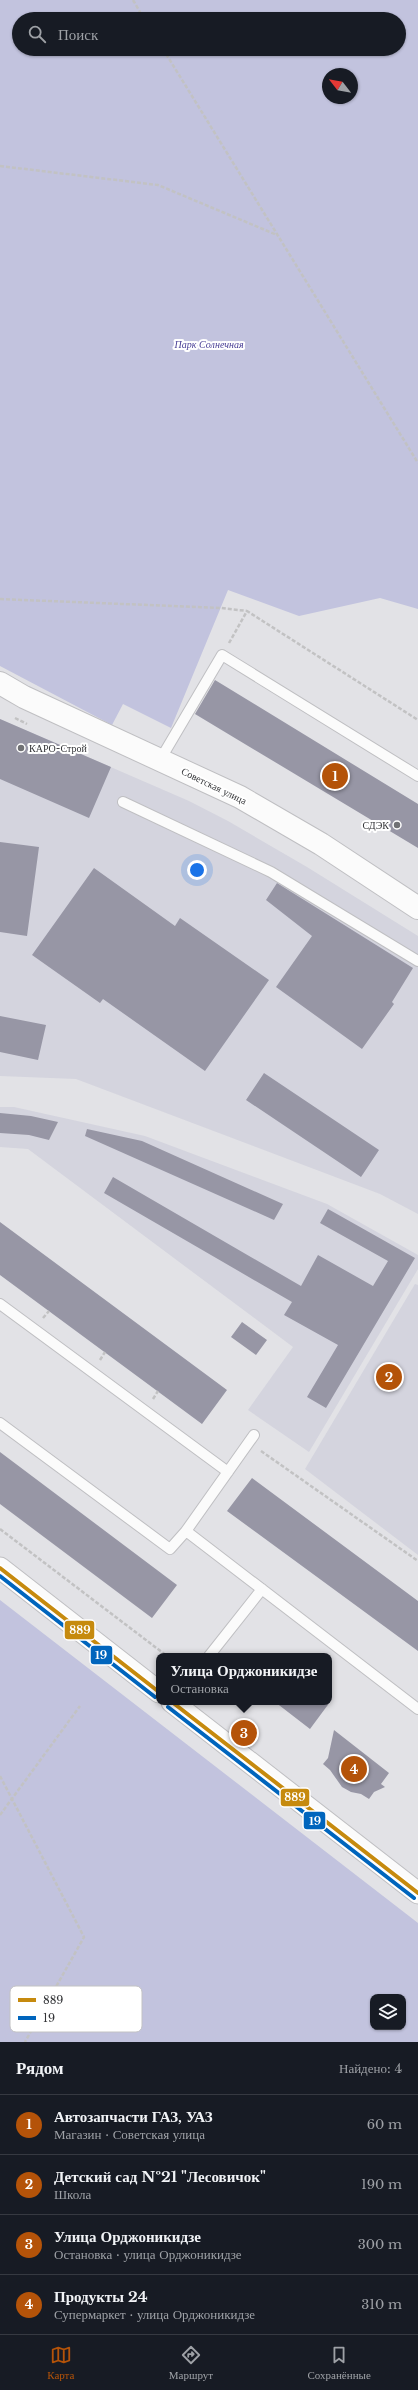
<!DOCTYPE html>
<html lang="ru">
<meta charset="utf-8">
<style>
body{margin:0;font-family:"Libre Baskerville",serif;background:#242831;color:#f1f3f6}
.controls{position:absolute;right:12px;bottom:12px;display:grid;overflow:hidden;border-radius:8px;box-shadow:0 1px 3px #0004}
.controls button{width:36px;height:36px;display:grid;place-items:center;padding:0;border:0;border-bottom:1px solid #363941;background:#171b24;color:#f1f3f6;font:20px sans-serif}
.compass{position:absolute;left:322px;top:68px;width:36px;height:36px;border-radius:50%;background:#171b24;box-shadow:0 1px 3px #0004;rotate:301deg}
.you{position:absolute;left:197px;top:870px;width:14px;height:14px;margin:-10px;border:3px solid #fff;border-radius:50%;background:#1a73e8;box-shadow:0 0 0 6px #1a73e833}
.badge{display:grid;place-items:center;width:26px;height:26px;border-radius:50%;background:#b45309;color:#fff;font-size:13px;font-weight:700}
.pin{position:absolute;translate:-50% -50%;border:2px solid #fff;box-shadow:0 1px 4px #0006}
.popup{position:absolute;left:156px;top:1653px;width:176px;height:52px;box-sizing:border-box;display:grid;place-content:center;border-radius:8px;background:#171b24;filter:drop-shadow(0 1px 3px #0005);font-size:13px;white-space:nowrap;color:#9ea1a6}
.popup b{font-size:15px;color:#f1f3f6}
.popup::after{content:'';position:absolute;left:50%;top:100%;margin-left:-8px;border:8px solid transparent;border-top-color:#171b24}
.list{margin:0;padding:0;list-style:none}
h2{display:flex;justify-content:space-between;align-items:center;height:52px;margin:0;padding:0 16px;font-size:17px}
h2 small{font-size:13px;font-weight:400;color:#9ea1a6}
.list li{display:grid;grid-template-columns:26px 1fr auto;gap:12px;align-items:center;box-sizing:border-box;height:60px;padding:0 16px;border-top:1px solid #363941}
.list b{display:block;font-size:15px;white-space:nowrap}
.list p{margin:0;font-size:13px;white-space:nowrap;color:#9ea1a6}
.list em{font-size:13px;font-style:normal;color:#9ea1a6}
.icon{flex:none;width:22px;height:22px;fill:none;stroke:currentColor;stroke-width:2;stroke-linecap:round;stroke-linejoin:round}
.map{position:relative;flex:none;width:418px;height:2042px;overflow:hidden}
.search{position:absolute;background:#171b24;box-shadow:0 1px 3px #0004;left:12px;right:12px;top:12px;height:44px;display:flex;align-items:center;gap:10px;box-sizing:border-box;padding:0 14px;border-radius:22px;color:#9ea1a6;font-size:15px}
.sheet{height:292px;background:#171b24}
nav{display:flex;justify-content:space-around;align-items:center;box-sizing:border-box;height:56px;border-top:1px solid #363941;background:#171b24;font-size:11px;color:#9ea1a6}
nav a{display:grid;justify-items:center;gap:2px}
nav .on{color:#b45309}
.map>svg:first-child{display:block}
.built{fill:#d4d4de}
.green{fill:#c2c3de;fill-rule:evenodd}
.building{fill:#9796a5}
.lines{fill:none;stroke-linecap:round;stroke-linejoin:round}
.service-casing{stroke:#bfbfc2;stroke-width:12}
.minor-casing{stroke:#bfbfc2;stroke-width:23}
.primary-casing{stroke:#bfbfc2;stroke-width:24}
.path{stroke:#c2c2c3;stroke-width:2.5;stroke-dasharray:4 2;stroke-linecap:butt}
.service{stroke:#fbfbfb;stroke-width:10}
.minor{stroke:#fbfbfb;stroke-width:21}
.primary{stroke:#fbfbfb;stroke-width:22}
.bus-1-casing{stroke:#fff;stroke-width:7}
.bus-2-casing{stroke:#fff;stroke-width:7}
.bus-1{stroke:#c68a0e;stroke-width:4}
.bus-2{stroke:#0065bd;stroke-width:4}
.poi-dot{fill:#707174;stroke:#fff;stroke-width:1.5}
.labels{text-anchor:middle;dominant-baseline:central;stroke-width:4;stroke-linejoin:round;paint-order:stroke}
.park-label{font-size:10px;font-style:italic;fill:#4a4097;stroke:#fff}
.poi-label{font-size:10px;fill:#333437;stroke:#fff;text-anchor:start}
.street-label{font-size:10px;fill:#333437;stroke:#fff}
.key{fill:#fff;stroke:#c2c2c3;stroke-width:1}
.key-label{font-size:11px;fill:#333437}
.line-badge{stroke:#fff;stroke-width:1.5}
.badge-label{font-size:11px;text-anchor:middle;font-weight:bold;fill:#fff}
</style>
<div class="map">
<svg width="418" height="2042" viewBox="0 0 418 2042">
<rect width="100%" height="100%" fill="#e2e2e6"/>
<path class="built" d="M0,719l189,82 39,20 79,46 111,69v278l-38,-20 -304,-115 -76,-3z
M0,1107h14l131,29 182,68 91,51v14l-109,183 -61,-42 45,-63 -265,-198 -28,-2z
M415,1284l3,1v270l-113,-86z"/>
<path class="green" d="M0,0h418v609l-38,-11 -81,18 -71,-26 -57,138 -48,-24 -11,21 -112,-59zM19,19h380v30h-380zM328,74h24v24h-24z
M0,1600l418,323v119h-418zM373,1997h30v30h-30z"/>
<path class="building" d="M215,680l203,124v44l-223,-134z
M0,719l111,48 -22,51 -89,-39z
M0,842l39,5 -12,89 -27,-4z
M94,868l81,58 5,-8 89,62 -64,91 -102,-72 -3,4 -68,-48z
M277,883l136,85 -21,34 2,2 -32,45 -86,-62 36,-51 -46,-36z
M0,1016l46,9 -8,35 -38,-8z
M264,1073l115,77 -18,27 -115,-77z
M0,1113l31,3 27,6 -9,18 -20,-5 -29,-2z
M87,1129l55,12 141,63 -9,16 -189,-84z
M113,1177l188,109 17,-31 55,31 15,-25 -68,-38 8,-14 87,49 -89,150 -19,-11 31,-52 -54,-30 8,-13 -188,-109z
M0,1222l227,168 -25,34 -202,-149z
M242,1322l25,18 -11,15 -25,-18z
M0,1452l177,133 -25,33 -152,-114z
M252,1478l166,123v50l-191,-140z
M275,1702h55l-20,27z
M334,1730l55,43 -8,11 4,3 -11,5 -5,7 -8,-5 -10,-2 -9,-5 -12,-17 -7,-6 5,-6z"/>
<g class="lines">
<defs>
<path id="service" d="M160,760l62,-105 196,121
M123,802l148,70 147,89
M0,1304l228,168
M0,1423l170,126 16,-18 232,178
M186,1531l68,-96
M209,1656l53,-67"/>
<path id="minor" d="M0,1568l159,124
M172,1702l246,191"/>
<path id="primary" d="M0,683l24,14 216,100 81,47 97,64"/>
</defs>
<use href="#service" class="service-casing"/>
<use href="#minor" class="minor-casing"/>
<use href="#primary" class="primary-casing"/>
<path class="path" d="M133,0l11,19
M163,49l255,414
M0,166l158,19 119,50
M0,599l221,9 26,3
M229,643l18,-32 171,109
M15,718l12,6
M43,1318l6,-7
M100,1360l5,-8
M153,1399l5,-8
M261,1451l157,110
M0,1529l167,127
M0,1776l84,161 -59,105
M0,1815l80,-109"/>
<use href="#service" class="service"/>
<use href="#minor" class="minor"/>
<use href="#primary" class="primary"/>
<defs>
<path id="bus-1" d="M0,1568l159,124
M172,1702l246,191"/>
<path id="bus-2" d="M0,1576l155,121
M168,1707l246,191"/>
</defs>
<use href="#bus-1" class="bus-1-casing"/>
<use href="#bus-2" class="bus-2-casing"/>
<use href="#bus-1" class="bus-1"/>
<use href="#bus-2" class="bus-2"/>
</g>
<g class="poi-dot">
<circle cx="21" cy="748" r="4"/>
<circle cx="397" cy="825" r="4"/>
</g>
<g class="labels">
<g class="park-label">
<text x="209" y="344">Парк Солнечная</text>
</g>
<g class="poi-label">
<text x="29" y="748">КАРО-Строй</text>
<text x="389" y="825" text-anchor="end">СДЭК</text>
</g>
<g class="street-label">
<text transform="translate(214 786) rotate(26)">Советская улица</text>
</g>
</g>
<rect x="10" y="1986" width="132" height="46" rx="6" class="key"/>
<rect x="18" y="1998" width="18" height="4" fill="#c68a0e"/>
<rect x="18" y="2016" width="18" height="4" fill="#0065bd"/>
<g class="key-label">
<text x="43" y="2004">889</text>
<text x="43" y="2022">19</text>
</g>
<g class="line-badge">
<rect x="64" y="1620" width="31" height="20" rx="4" fill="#c68a0e"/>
<rect x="90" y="1645" width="23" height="20" rx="4" fill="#0065bd"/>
<rect x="280" y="1788" width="30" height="19" rx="4" fill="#c68a0e"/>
<rect x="303" y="1811" width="23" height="19" rx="4" fill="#0065bd"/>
</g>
<g class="badge-label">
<text x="80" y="1634">889</text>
<text x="101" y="1659">19</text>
<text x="295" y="1801">889</text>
<text x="315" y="1825">19</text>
</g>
</svg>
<div class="controls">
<button><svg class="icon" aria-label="layers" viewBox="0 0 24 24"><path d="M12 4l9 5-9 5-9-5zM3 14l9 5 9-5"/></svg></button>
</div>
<svg class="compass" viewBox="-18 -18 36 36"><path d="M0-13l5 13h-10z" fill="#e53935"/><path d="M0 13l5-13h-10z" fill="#9ea1a6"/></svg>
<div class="you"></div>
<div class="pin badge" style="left:335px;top:776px">1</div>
<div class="pin badge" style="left:389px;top:1377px">2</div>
<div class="pin badge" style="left:244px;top:1733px">3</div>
<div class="popup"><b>Улица Орджоникидзе</b>Остановка</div>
<div class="pin badge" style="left:354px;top:1769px">4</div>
<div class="search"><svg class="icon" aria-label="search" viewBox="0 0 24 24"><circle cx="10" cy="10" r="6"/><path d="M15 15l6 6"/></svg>Поиск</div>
</div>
<section class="sheet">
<h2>Рядом<small>Найдено: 4</small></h2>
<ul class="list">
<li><span class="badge">1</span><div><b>Автозапчасти ГАЗ, УАЗ</b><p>Магазин · Советская улица</p></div><em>60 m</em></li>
<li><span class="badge">2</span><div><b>Детский сад №21 &quot;Лесовичок&quot;</b><p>Школа</p></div><em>190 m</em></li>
<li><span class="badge">3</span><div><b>Улица Орджоникидзе</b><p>Остановка · улица Орджоникидзе</p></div><em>300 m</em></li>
<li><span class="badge">4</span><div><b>Продукты 24</b><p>Супермаркет · улица Орджоникидзе</p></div><em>310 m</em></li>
</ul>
</section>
<nav>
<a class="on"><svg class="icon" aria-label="map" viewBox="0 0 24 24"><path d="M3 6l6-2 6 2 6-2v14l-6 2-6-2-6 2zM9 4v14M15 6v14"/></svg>Карта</a>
<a><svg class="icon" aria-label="directions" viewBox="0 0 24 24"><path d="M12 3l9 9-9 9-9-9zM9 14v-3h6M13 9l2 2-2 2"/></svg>Маршрут</a>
<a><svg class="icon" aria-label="saved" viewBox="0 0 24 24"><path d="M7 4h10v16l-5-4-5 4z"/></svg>Сохранённые</a>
</nav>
